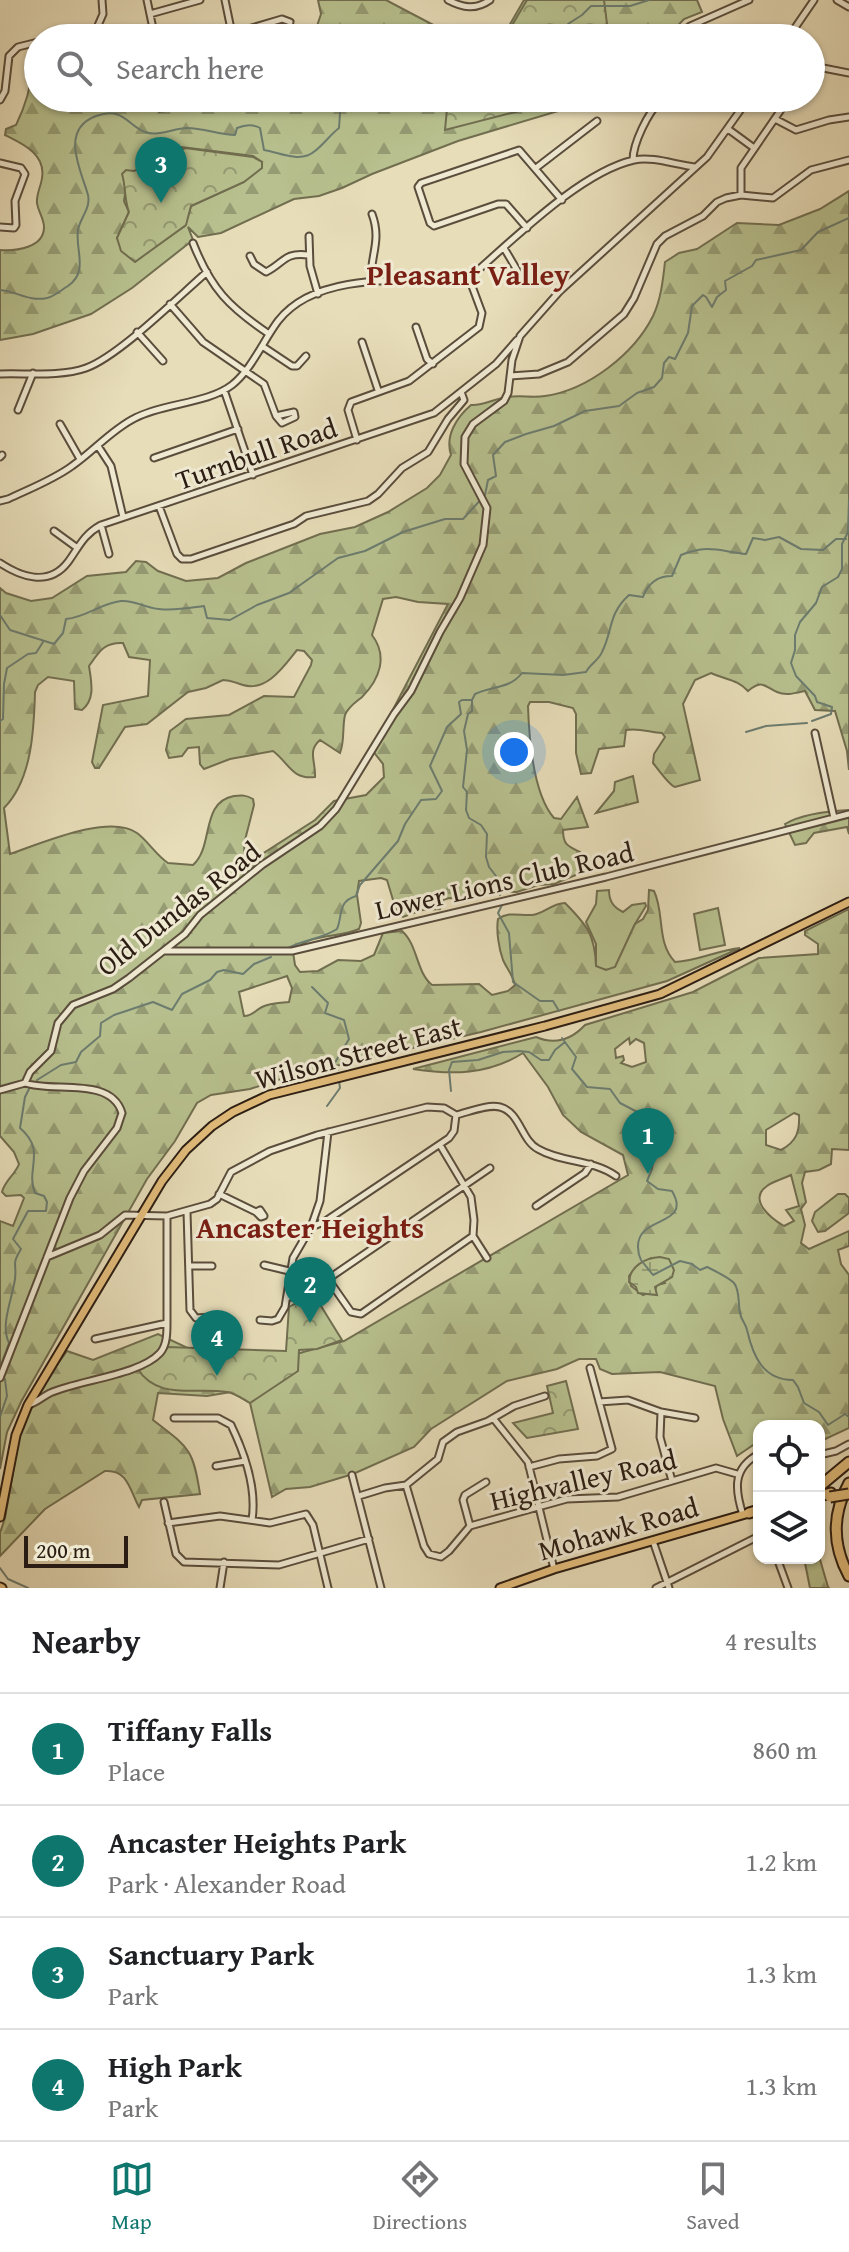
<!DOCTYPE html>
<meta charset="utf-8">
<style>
body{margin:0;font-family:"Gentium Book Plus",serif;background:#f2f2f2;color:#202124}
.controls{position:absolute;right:24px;bottom:24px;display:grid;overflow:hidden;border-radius:16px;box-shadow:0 2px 6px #0004}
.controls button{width:72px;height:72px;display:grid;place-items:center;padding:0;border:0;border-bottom:2px solid #e0e0e0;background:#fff;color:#202124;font:40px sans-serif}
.scale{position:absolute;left:24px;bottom:20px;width:104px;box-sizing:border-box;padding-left:8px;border:4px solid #2b1d13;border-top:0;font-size:22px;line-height:28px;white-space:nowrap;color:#2b1d13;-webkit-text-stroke:6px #efe9d2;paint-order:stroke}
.you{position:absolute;left:514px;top:752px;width:28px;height:28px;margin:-20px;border:6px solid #fff;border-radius:50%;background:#1a73e8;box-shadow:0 0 0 12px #1a73e833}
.badge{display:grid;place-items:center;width:52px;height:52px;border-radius:50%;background:#0f766e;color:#fff;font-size:26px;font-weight:700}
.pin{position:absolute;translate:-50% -66px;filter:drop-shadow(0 2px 4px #0008)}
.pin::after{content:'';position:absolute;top:42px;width:28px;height:24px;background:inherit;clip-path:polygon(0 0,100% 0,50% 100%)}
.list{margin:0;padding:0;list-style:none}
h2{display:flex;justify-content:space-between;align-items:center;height:104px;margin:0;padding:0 32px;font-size:34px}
h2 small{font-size:26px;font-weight:400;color:#757577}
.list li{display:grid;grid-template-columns:52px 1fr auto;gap:24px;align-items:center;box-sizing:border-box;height:112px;padding:0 32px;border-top:2px solid #e0e0e0}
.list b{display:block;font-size:30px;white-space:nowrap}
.list p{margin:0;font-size:26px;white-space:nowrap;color:#757577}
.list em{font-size:26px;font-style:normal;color:#757577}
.icon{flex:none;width:44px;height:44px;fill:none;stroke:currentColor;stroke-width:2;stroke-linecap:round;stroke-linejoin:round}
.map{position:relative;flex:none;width:849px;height:1588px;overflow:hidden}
.search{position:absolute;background:#fff;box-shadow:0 2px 6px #0004;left:24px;right:24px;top:24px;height:88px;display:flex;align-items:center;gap:20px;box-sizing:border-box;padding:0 28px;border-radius:44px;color:#757577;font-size:30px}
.sheet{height:552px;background:#fff}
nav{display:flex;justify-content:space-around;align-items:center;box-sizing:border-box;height:112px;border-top:2px solid #e0e0e0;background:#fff;font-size:22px;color:#757577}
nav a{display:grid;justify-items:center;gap:4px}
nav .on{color:#0f766e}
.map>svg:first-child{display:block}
.green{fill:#b7c08e;stroke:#716e50;stroke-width:2}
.forest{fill:url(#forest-firs);stroke:#716e50;stroke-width:2;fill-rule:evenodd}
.wetland{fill:url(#wetland-marsh);stroke:#716e50;stroke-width:2}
.park{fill:url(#park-crowns);stroke:#716e50;stroke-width:2}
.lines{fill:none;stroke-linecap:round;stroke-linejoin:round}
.stream{stroke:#6c7c6f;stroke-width:2}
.minor-casing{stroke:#5a4d3c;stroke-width:9}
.major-casing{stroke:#2b1d13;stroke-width:11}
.highway-casing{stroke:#2b1d13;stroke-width:13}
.minor{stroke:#efe9d2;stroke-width:5}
.major{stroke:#e4be7c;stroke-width:7}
.highway{stroke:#e4be7c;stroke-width:9}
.highway-bridge-casing{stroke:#2b1d13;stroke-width:13;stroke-linecap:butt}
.highway-bridge{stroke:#e4be7c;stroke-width:9}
.labels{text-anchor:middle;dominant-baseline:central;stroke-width:6;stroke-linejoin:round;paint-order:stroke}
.street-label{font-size:28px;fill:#2b1d13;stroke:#efe9d2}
.neighbourhood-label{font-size:30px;font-weight:bold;fill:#7a1f14;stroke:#efe9d2}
</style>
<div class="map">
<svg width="849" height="1588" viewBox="0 0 849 1588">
<defs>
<pattern id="forest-firs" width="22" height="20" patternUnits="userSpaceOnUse" patternTransform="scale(2)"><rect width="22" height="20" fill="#b7c08e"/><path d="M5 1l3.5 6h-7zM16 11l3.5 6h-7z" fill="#959b73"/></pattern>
<pattern id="wetland-marsh" width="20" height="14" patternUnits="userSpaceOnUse" patternTransform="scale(2)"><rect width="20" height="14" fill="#b7c08e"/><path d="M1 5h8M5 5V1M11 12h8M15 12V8" fill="none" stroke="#959b73"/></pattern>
<pattern id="park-crowns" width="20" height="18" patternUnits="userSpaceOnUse" patternTransform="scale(2)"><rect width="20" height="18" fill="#b7c08e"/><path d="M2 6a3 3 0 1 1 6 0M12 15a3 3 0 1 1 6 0" fill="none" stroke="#959b73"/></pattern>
</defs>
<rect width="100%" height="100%" fill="#e7ddb9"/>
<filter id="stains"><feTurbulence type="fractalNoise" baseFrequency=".0025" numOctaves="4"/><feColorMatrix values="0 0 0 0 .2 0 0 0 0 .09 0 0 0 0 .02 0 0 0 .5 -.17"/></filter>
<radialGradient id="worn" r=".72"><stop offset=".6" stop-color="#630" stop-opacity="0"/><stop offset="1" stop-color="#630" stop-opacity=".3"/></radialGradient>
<path class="green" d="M609,890c0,11 4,17 14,22l9,-7 13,-2 1,3 -11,18 -20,44 -9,2 -10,-3v-23l-10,-22 10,-18 1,-13z
M718,908l7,37 -25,5 -6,-36z"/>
<path class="forest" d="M318,0h68l72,38h-145l8,-24z
M524,0h173l5,12 -18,7 -18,19h-176l19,-12z
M38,62v36h114l7,14 103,-14h313l3,7 -120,36 -86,33 -30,14 -23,8 -25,3 -73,34 -23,4 -10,-10 5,13 -61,48 -41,26 -58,20 -33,6v-90c16,1 44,-2 44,-23 0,-8 -6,-16 -7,-24 -1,-8 4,-17 5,-25 4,-24 -19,-34 -37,-43l1,-6 10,-4c10,-20 15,-38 17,-60zM181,147l72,9 9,6 -18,20 -53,24 -6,20 -50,35 -18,-23 12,-26 -5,-11 2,-14z
M849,191v579l-2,-19 -12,-40 -20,-1 -10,-19c-9,2 -19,5 -28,1 -13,-6 -15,-13 -29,-1 -11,-12 -22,-11 -37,-18l-16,7 -12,24 17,76 -25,7c-6,-2 -17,-18 -22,-24l1,-9 11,-17 -3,-4c-13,-1 -23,-5 -36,-3l-2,16 -25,3 -8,24 -10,1 -5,-21v-39l-3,-6 -24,-6h-19l-2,4c1,31 5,88 26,112l7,1 16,-22 11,30 -25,3c0,15 5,16 17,22l8,18 -34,14 -16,1 -21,7 -31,-1 -14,9 -23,-2 -6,2 -3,9 -18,1 -19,7 -6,-4 -10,-33 -6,-2 -22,3 -2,14 4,28 -2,6c-22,10 -49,3 -66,23l2,13 5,7 18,-1 20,-11 23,1 13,-6 9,-22 19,-2c16,14 14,41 30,54l47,-1 13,11 16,-4 7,-6c-2,-10 -8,-16 -12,-25 -4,-11 -7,-29 -5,-41 11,-8 22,-3 34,-4 12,-1 20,-12 33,-12 22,22 30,32 31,63l10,4 9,-3 20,-43 8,-5 5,-9 1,-20 5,1c11,23 2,51 21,71 23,-1 43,-12 65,-14l-73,33 -186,51 -197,46 -34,11 -39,6 -14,8 -22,38 -28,38 -126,223 -14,30 -7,37v-248l13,5 11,-28 -3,-3 -15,1 -4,-4c3,-12 13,-17 17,-28l-5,-12 -14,-16v-548l6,5 25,8 21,-3 35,-22 39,-4 10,-11 10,1 12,9 28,10 32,-3 28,-15 74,-29 35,-7 33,-15 39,-24 13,-13 11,-20c-6,-19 5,-37 20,-50 13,1 24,-7 37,-8 12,-2 25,1 37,-1 43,-6 89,-42 108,-80 8,-17 10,-36 12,-54l14,-9 18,-4 40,-26 42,2 41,-16zM396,597l22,5 30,2 -76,146 11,14 1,13 -18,18 -32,6 -19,19 -70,45 -1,-21 10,-39 -1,-6c-7,-4 -11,-4 -19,-3 -34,6 -20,51 -41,69l-25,-2c-12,-8 -20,-22 -31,-30 -28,-20 -97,11 -127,21l-6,-46c28,-28 30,-79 31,-116l3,-7 10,-8 26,4 1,28 7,1c14,-11 9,-29 7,-44 10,-14 15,-24 34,-23l6,14 21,3 -2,36 -45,9 -11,57 3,6h4l26,-41 22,-3 41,-32 18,-4 17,-8c9,0 12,3 20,5 24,7 41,-19 54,-35l7,1 8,9 -1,5 -17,32 -30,-1 -35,19 -43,4 -16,12 -4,19 3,8 13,-2 6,-8 11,-1 1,17 4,5 26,-10 43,-8c16,12 19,29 42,26 1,-15 -8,-26 5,-37l20,13c5,-13 2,-25 5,-38 3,-8 11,-13 17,-18 18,-18 26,-41 10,-62l11,-36zM287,976l5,12 -3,14c-9,1 -19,1 -27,5 -8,4 -9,9 -18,9l-5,-24z
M633,776l5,26 -42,11 18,-22 1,-9z
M849,810v24l-2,-7 -33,6 -8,10 -11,2 -10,-21c17,-10 44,-13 64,-14z
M849,909v241l-17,-1 -1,15 -12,6 -14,2 -3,11 4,19 -5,7 4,16 -4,18 8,6 40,-18v15l-11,4 3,14 8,11v153l-30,14v-16h-60v15l-22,15 -14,-37 -8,-33 -55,-14 -48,2 -12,-5 -4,-10h-17l-22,10 -50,12 -76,48 -17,18 -61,27 -43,13 -24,2 -14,8 -22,-94 -19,-11 -24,4 -49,-3 -5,27c36,28 40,28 47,74l-58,6 -3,7c-9,-16 -11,-38 -34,-36l-60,38 -45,47v-23l5,-15 16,-92 23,-43 23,-32 26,9 65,-26 36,17 102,3 48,-13 284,-166 -5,-20 -42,-23 -18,-17 -15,-28 -25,-34c-35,22 -71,22 -110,16l123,-32c19,8 35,3 49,-12l108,-33 66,-34 59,-4v-10l-13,-9v-4zM629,1038l1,6 6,-5 8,4 2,19 -14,5 -11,-4 3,-3 -1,-4 -7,2 -1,-9zM794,1113l5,2c1,17 -3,27 -18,35l-15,-5v-15zM791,1175l8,31 -13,4 8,11 -10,5c-12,-7 -37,-26 -17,-40 6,-5 16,-7 24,-11zM651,1258l14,25 -8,2 -2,5 -12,5 -12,-9 -2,-10 8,-10z
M838,1194h7l4,4v15l-24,18 -7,1 -6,-11 3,-9z
M819,1556l9,31 1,1h-19l-6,-30z"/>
<path class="wetland" d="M660,1257l9,2 5,11 -2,7 -17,10 2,8 -19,-2 -2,-6 -7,-5c1,-16 16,-24 31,-25z"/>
<path class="park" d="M527,0h77l3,24 -32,14h-80l16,-11z
M448,98h114v2l-117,30z
M185,148l68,9 9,5v6l-18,14 -53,24 -5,19 -51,37 -14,-11 -4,-13 12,-26c-5,-13 -3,-25 -7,-38l4,-4 8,1z
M313,1293l29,47 -25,9 -18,1 -1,21 -48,32c-7,-4 -15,-10 -23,-11 -34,-5 -69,9 -90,-24l20,-9 10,-12 119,4 3,-44z
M566,1381l12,48 -51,9 -14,-15 40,-10 -6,-27z"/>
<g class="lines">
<path class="stream" d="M568,24l14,-9 9,-9h39l19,-6
M553,38l10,-11
M458,98l16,10 14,-10
M0,290c16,1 29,12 47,8 8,-2 14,-8 21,-12 21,-15 7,-35 10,-56 2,-12 13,-22 10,-35 -7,-25 -29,-65 8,-79 27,-10 31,9 49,16 13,5 29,-4 42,-4 17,0 32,7 48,7l2,-7c7,-3 16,-4 23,0l4,22c15,2 36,14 51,1 9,-7 15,-16 24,-23l2,-30
M0,615l10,15 44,14 9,-11 3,-14c21,-2 35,-16 55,-18 14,-1 24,7 38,8 15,2 30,-1 45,-3l3,12 23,2 27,-15 32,-12 49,-35 27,-7 38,-19 29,-9 13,-4h18l22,-24 3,-15 8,-4 -3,-21 12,-13 21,-8 28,-8 31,-15 34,-5 18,-13 17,-6 8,-9 2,-15 5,-6 6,2 13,-26 4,-27 11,-11 3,2 6,10 5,-10 9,-7 -1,-9 27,-15 4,-6 45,-10 17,-18 31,-14
M472,701v10l-4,3 -4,17 3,19 -4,37 4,5 -1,18 3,8 12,7 6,9 -1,23 3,10 7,9 4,19
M0,721l3,-2 1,-35 3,-16 21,-14 8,-1 7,-11
M812,721l19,-7 1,-7 -15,-5 -2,-6 -19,-20 -5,-13 4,-13v-15l5,-13 16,-19 6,-16 16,-10 4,-8v-25l6,-12 1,-32
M746,732l20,-6 41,-3
M502,905l-4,8 11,20 4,49 27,19h13l6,10
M288,948c17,-9 34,-9 49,-19 6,-14 0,-27 19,-33l4,-11 38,-44 7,-17 16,-24 15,-1 6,-8 -12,-25 17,-39 14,-13 -2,-12 3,-2h10l3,-6c16,-8 35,-5 47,-21l41,2 23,-3c4,-8 13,-12 16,-20 11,-22 6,-38 27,-57l14,2c5,-14 14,-21 29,-21l9,-21c27,-11 38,-4 65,-1l7,-16 12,2 14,-3 22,12 22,1 13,-11h10
M312,987l16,16 -3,10 19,7 5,19 -16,27 5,4
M562,1038l14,19 -4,12 15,18 23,2 10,14 25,13 10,31 -3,22 -5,12 11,8 14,2c21,36 -35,24 -34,56 0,5 1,9 3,13 4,5 8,10 12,15l27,-14 12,3 8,6 7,-3c8,4 21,10 27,16 6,7 4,21 6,30 1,7 6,11 7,17 6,26 16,50 46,50l5,7 6,16 15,9 9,13 17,-11 4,3
M37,1080l24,-15 15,-3 5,-10 19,-16 1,-13 13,-8 39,-13 19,8 10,-16 28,-14 7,-8 7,-2 19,4 11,-10 17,-7
M451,1091l-2,-21 3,-8 26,-2 25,-8 16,-1 10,1 12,8h8l6,-10 10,-8
M327,1106l13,-18 -1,-7
M1,1365l8,-22c-9,-18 3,-43 6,-64 2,-17 -4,-13 6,-30l-8,-10 15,-28h18l1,-9 -3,-6 -9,-3c-10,-24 12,-42 -15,-65l5,-31 4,-8
M0,1417l7,-21 -2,-17
M0,1568l8,11 20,9"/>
<defs>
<path id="minor" d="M147,0l8,38
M225,0l7,34
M448,0c15,8 28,10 42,0
M837,0l12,7
M150,14l50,-14
M96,30l7,-16 -1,-14
M51,38c27,-7 37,-11 63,0
M218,38l64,-19 8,3 -5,16
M674,38l16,-12 59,-26
M788,38l26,-38
M811,68l7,-1 31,6
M0,100l5,-9 4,-35 9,-9 20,-5
M775,119l21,11 33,-10 20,-3
M728,129l26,19
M633,160c0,-17 15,-47 27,-59
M0,163l21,5 4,6 -10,27 1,24 -2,3 -14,-1
M536,168l61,-47
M741,195v-27l48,-70
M527,228l-21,-24h-8l-64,22 -4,-3 -12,-36 3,-4 98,-33 43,50
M309,236l1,30 8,28
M193,243c18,46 36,64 76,91
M504,248l13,22
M250,256l4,8 12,8c18,-9 18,-20 42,-17
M371,282c-1,-27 11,-41 1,-68
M170,304l33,38 61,42 12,32 18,-4 1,5 -13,6 -6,-7
M416,327l11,32 6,5
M137,332l26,29
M362,342l16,48
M262,346l30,20h5l9,-10
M0,374c27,-1 60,3 86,-6 33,-12 92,-71 121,-96
M510,376l29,-2 29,-12 56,-48 10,-16 23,-54 8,-8 38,-20 14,-14 9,-4 15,-3 32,3 38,-28 38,-10
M224,390l29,85
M18,410l15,-37
M60,424l20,35
M357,440l-9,-30 3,-8 58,-21 70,-54 3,-14 -13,-35
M98,446l13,20 12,51
M0,457l2,-2
M154,458l84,-29
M0,501l8,-2c21,-10 45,-19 64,-33 22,-15 39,-36 63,-48 28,-15 72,-14 97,-33 20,-16 31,-44 46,-64 38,-49 123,-40 177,-40l14,-3c42,-36 111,-106 165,-118 19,-4 42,5 61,7
M159,506l18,48 5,5h9l103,-35 12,-8 62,-15 10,-7 24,-26 26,-16 20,-33 16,-19 -3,-8
M101,525l8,29
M54,531l22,16
M0,563c21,14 49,24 68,-1 11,-15 15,-27 33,-37l333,-112 62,-49 21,-24
M815,733l19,85
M165,951h127l314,-74 243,-63
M25,1083l5,-11 21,-21 7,-28 15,-18 40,-16 16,-11 56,-44 15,-19 62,-50 58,-39 16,-17 58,-95 17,-23 29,-59 20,-34 23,-53 4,-37 -23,-44 1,-27 8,-13 31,-23 4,-8 4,-33 8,-24 39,-44 148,-135 42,-59
M0,1090l25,-7
M440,1145l31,52 3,23 -1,16 14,22
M219,1194l37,18 5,5 3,-1 -4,-6 -4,2
M536,1206l49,-33 6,-9
M187,1212l3,98 6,8 16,-1
M311,1227l13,-5 125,-84 5,-7 2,-16
M47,1257l53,-22 25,-20 42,1 43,-12 7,-5 14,-27 39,-21 47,-16 110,-28 17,1 12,7c13,-3 31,-11 44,-8 20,5 21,33 38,42 24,14 54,10 78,27
M264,1265l25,6
M189,1266h23
M328,1279l23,33 10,2 112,-78
M287,1297h10l31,-18 162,-111
M260,1320l12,1 6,-2 7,-12 8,-49 18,-31 9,-26 8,-69
M95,1339l72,-16
M0,1378l70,-180 14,-27 33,-43 5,-15c-11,-37 -69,-20 -97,-30
M599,1402l29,-2 33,12 34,6
M28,1405c8,-2 14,-8 22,-12 29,-13 90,-18 110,-40 7,-8 7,-20 7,-30v-107
M661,1412l-1,25 12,44
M174,1418h44l13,7c14,29 26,63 21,95
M493,1418l35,44 26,107
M819,1455l17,-4 13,-7
M216,1466l29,-5
M529,1467l30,-8 38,-3 15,-7 -22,-81
M352,1475l29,113
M406,1485l32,-26 5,-17 14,-10 31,-11 26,-15 31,-10
M359,1496l26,-8 21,-3 18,61 5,8 12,3 8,-6 21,-25 97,-27 51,-2 98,-29 21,6
M164,1502l12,52 8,8 95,3 90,-26
M743,1515c-8,-25 -11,-47 16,-61
M168,1523l52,-7 50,7 36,-9 7,11 15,63
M470,1526l-7,-26 2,-5 21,-13
M653,1541l16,47
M777,1558l11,30
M220,1588l4,-26
M656,1588l103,-52"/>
<path id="major" d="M0,1517l16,-82 12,-30 134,-224 24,-31 26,-24 21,-14 36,-17 276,-69 115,-32 189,-92
M0,1587l2,1
M500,1588l54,-19 195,-56"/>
<path id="highway" d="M849,1483c-17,31 -17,62 0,93
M819,1487l30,-25
M819,1496l12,-3
M749,1513l10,-3"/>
</defs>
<use href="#minor" class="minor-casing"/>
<use href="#major" class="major-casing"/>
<use href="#highway" class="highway-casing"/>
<use href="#minor" class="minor"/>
<use href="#major" class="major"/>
<use href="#highway" class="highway"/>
<defs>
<path id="highway-bridge" d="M830,1497l19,-3"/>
</defs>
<use href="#highway-bridge" class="highway-bridge-casing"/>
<use href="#highway-bridge" class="highway-bridge"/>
</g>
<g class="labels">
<g class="street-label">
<text transform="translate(256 453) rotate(-19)">Turnbull Road</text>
<text transform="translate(504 880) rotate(-13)">Lower Lions Club Road</text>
<text transform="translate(178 908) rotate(-38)">Old Dundas Road</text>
<text transform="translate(358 1052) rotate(-15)">Wilson Street East</text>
<text transform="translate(583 1479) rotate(-13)">Highvalley Road</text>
<text transform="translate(618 1528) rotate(-16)">Mohawk Road</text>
</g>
<g class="neighbourhood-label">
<text x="468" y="274">Pleasant Valley</text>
<text x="310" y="1227">Ancaster Heights</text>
</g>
</g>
<rect width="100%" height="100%" filter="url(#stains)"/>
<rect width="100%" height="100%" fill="url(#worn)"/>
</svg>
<div class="controls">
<button><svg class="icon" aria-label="locate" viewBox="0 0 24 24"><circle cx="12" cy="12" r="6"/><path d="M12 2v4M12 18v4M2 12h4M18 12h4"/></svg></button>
<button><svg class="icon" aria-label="layers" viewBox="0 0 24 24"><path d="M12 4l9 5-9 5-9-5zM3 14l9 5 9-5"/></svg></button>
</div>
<div class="scale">200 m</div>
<div class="you"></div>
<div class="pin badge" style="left:648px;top:1174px">1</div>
<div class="pin badge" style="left:310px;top:1323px">2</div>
<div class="pin badge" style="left:161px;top:203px">3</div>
<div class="pin badge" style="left:217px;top:1376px">4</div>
<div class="search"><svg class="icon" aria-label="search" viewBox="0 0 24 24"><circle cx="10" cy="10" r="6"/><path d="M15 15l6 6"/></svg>Search here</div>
</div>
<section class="sheet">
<h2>Nearby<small>4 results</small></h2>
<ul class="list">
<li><span class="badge">1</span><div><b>Tiffany Falls</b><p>Place</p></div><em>860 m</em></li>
<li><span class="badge">2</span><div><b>Ancaster Heights Park</b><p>Park · Alexander Road</p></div><em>1.2 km</em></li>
<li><span class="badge">3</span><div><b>Sanctuary Park</b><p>Park</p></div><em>1.3 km</em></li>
<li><span class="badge">4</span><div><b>High Park</b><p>Park</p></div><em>1.3 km</em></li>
</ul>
</section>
<nav>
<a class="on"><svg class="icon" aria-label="map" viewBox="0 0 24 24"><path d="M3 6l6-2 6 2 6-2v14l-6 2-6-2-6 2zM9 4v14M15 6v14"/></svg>Map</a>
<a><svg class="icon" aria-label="directions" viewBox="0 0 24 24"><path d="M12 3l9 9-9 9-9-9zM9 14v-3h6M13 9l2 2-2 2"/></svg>Directions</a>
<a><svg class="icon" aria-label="saved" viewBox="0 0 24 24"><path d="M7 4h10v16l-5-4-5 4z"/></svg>Saved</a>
</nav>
